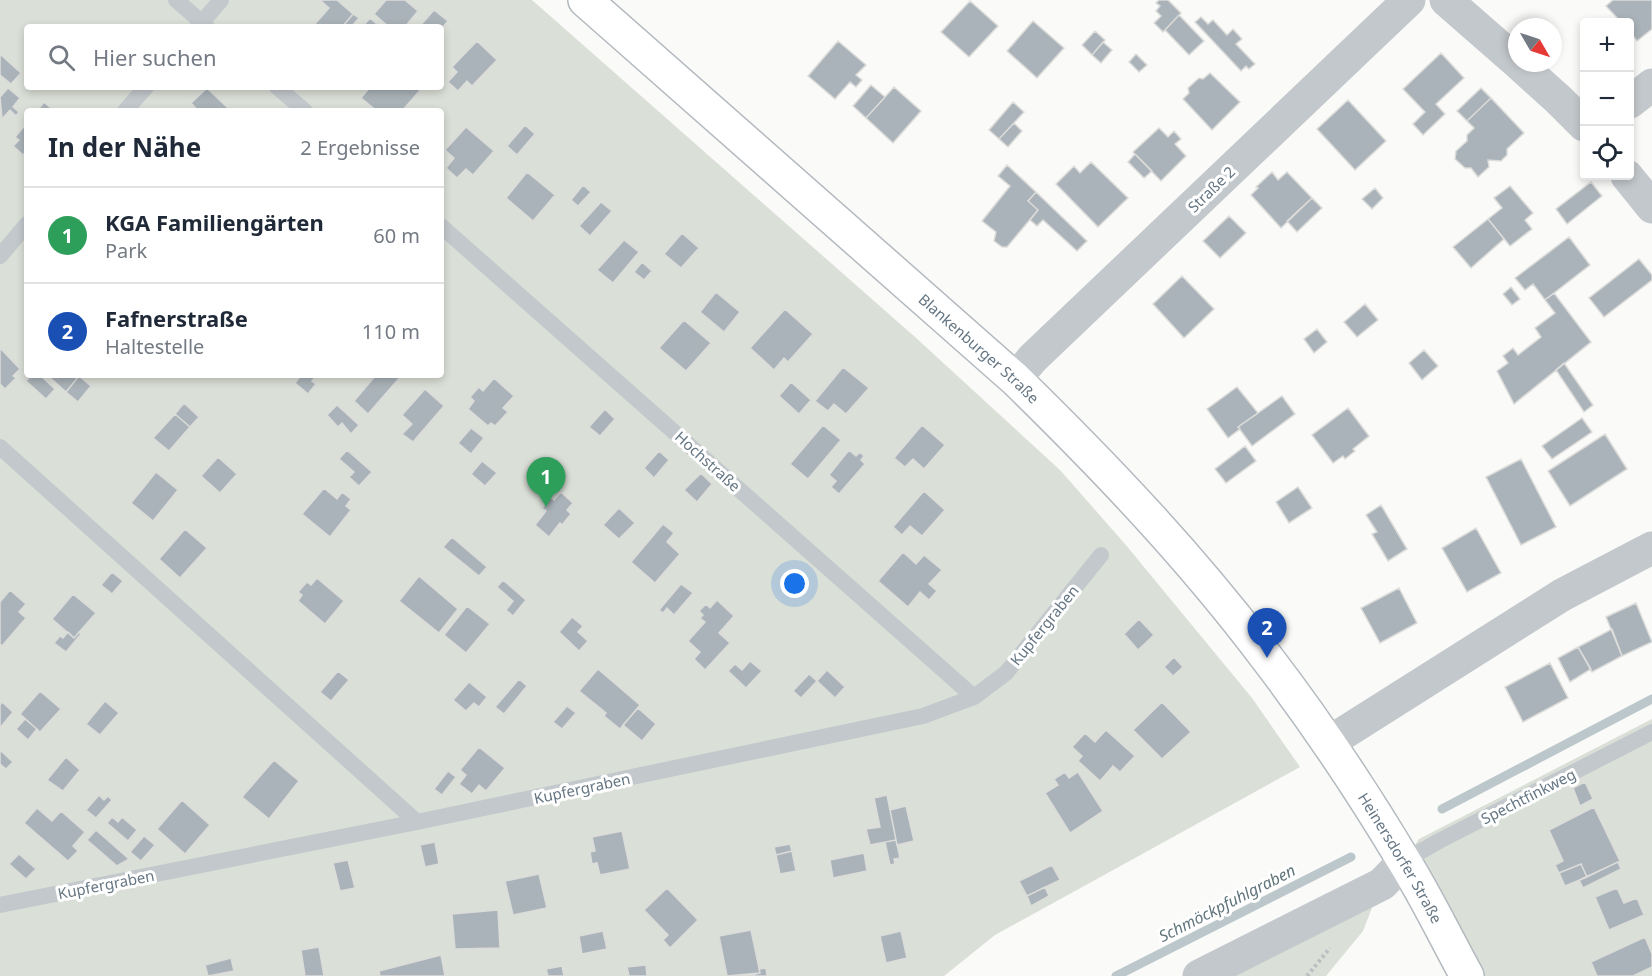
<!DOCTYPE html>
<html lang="de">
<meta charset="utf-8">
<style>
body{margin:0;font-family:"Noto Sans",sans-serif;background:#f2f2f3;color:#1f2937}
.controls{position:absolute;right:18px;top:18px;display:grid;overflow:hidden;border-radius:6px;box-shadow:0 3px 9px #0003}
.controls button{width:54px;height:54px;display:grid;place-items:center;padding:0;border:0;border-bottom:2px solid #e0e1e3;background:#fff;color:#1f2937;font:30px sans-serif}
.compass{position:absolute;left:1508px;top:18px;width:54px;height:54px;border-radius:50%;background:#fff;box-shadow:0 3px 9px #0003;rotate:129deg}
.you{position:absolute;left:795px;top:584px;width:21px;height:21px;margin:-15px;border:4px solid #fff;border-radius:50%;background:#1a73e8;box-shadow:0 0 0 9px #1a73e833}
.badge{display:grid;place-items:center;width:39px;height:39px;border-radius:50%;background:#e4572e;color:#fff;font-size:20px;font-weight:700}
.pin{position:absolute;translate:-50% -50px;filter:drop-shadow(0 2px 3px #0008)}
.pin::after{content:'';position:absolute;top:32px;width:21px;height:18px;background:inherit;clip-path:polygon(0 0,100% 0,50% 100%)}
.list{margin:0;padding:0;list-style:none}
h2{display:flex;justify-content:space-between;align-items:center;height:78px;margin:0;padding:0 24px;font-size:26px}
h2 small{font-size:20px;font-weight:400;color:#747a83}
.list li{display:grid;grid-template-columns:39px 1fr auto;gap:18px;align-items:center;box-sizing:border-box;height:96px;padding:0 24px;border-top:2px solid #e0e1e3}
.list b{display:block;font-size:22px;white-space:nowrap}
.list p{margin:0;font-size:20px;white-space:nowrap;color:#747a83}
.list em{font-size:20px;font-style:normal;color:#747a83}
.icon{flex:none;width:33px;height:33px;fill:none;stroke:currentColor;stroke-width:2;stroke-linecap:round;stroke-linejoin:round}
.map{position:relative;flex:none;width:1652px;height:976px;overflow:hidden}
.search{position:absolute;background:#fff;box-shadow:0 3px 9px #0003;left:24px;top:24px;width:420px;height:66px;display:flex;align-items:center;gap:15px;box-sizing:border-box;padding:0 21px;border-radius:6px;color:#747a83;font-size:22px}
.panel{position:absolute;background:#fff;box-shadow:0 3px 9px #0003;left:24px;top:108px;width:420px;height:270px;border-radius:6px}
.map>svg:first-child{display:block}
.green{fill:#dadfd7;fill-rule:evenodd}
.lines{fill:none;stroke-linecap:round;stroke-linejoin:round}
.stream{stroke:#bbc7cb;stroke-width:9}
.building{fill:#aab3b9;stroke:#dcdcda;stroke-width:1.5}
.secondary-casing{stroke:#b3babf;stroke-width:36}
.path{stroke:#bbbfc2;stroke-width:4;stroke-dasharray:3 3;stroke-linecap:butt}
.service{stroke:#c3c8cc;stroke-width:16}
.minor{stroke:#c3c8cc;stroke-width:33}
.secondary{stroke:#fff;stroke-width:33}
.labels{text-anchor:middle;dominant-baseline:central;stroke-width:6;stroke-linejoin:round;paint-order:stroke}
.street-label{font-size:15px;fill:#657683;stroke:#fff}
.water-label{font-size:16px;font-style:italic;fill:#60757c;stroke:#fff}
</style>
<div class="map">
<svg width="1652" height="976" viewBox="0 0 1652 976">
<rect width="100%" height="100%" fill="#fafaf8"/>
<path class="green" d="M0,0h532l383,337 145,133 65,74 127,154 48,69 -305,168 -51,41h-944zM27,27h414v60h-414zM27,111h414v264h-414z
M1652,719v257h-185l-63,-115 15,-22z
M1375,900l-12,31 -37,45h-106z"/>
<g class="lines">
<path class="stream" d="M1442,809l210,-110
M1116,976l235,-119"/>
</g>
<path class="building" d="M320,0h17l16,14 -11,13h-25l-3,-2 15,-17z
M386,0h19l13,11 -13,16h-16l-15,-13z
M1159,0h9l13,13 -18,19 -9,-9 7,-7 -5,-5 4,-5 -4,-3z
M1613,0h39v29l-15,12 -7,-9v-10h-9l-15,-16z
M970,1l28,25 -29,31 -28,-25z
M434,10l14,11 -7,8v-2h-22z
M353,14l6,4 -8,9h-9z
M1179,15l25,26 -15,14 -24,-25z
M1201,17l7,7 5,-4 14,15 6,-6 9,10 -6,5 19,20 -6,5 -3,-3 -5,5 -46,-49z
M370,18l8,7 -2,2h-14z
M1033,21l31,27 -27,30 -30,-27z
M1095,31l10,9 -13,15 -10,-10z
M477,41l20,19 -25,26 -5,-5 -9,10 -10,-9 9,-10 -5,-5z
M838,41l28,24 -10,10 6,5 -6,7 -6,-5 -15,17 -27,-23z
M1103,42l9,8 -11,13 -9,-8z
M1441,53l23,25 -28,26 9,10 -22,21 -10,-11 12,-12 -22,-23z
M0,54l21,19 -10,11 -11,-9z
M1136,54l11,11 -8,7 -10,-10z
M1210,73l30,29 -28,28 -29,-31 6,-6 -1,-5 11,-10 4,1z
M871,85l14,12 -19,21 -13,-12z
M370,87h53l-21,24h-25l-16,-13z
M894,87l27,24 -28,32 -27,-25z
M8,88l12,10 -7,9 6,5 -3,4 -6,-6 -8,9 -2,-22z
M207,88l24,23h-33l-7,-8z
M1481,88l10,10 -24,23 -10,-10z
M1491,98l33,35 -17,16v6l-6,6 -13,-1 1,7 -11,10 -7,-9h-6l-10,-9 1,-8 11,-10v-6l7,-7 -7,-7z
M1348,100l38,41 -31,29 -38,-41z
M44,102l10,9h-17z
M1013,102l11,10 -25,27 -10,-9z
M27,123v27l-4,5 -10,-9 6,-6 -4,-3z
M1014,123l8,8 -14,16 -9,-8z
M525,125l10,9 -18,21 -10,-9z
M466,127l28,24 -21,24 -7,-6 -9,9 -11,-10 8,-10 -9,-8z
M1159,128l9,9 6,-6 7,8 -6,5 11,12 -25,25 -28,-29z
M1135,154l17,17 -8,7 -16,-16z
M1091,162l37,36 -30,29 -42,-43 18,-18 6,7z
M1007,165l29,27 -8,9 10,9 -31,37h-5l-8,-6 2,-9 -14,-11 28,-35 -12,-10z
M527,172l28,23 -22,26 -27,-23z
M1272,172l6,8 9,-8 25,26 -31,30 -30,-33 7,-7 -2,-1z
M1591,182l11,14 -35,28 -11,-15z
M583,185l8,7 -13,14 -7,-6z
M1510,186l23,27 -8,7 7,9 -22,17 -22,-27 14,-11 -8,-10z
M1375,188l8,10 -11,11 -10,-10z
M1036,192l51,49 -10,10 -34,-31 -6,6 -7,-6 8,-10 -10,-9z
M1312,198l10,10 -25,24 -10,-11z
M601,202l11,9 -22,25 -11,-10z
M1229,216l17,17 -26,25 -17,-17z
M1488,219l16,20 -33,29 -18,-21z
M682,233l17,15 -18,20 -17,-14z
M1569,237l21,28 -45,35 -12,-16 -8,6 -10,-12z
M624,240l15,12 -26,31 -16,-13z
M1639,259l13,16v5l-48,37 -15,-19z
M642,262l10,9 -8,9 -10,-8z
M1182,276l32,33 -30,29 -31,-34z
M1511,287l9,12 -8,6 -9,-11z
M716,292l24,20 -16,20 -24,-20z
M1554,293l37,49 -77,62 -17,-33 11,-8 -5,-7 10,-8 5,7 23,-18 -6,-9 20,-15 -10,-13z
M1365,304l13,16 -21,17 -13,-15z
M785,309l28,25 -25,28 -4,-4 -10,12 -24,-22z
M684,320l27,23 -25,28 -27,-23z
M1317,329l10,13 -13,11 -10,-14z
M0,348l20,21 -7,7 3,2 -11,11 -5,-5z
M1424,350l14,16 -16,14 -13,-17z
M1564,363l29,42 -9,7 -28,-42z
M843,367l26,21 -23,26 -12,-10 -6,7 -13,-10z
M31,375h9l15,14 -9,10 -20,-18z
M47,375h31l1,1 -13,16z
M301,375h16l-5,6 4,3 -8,10 -13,-11z
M376,375h26l-34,39 -14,-13z
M79,376l12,10 -13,16 -12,-10z
M494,378l20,18 -11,12 5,4 -13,14 -4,-3 -3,3 -20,-17 6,-8 -4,-4 9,-10 4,4z
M791,382l20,18 -12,14 -20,-18z
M1237,387l21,26 -20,14 2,2 -12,9 -21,-29z
M425,389l19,17 -31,36 -11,-8 10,-10 -10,-9z
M1282,396l13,18 -43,32 -14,-19z
M184,403l15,14 -9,10 -15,-13z
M337,405l22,20 -8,9 -9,-11 -4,4 -11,-12z
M1348,408l21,28 -16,13 2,2 -10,8 -2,-3 -10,7 -21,-28z
M605,409l10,10 -15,17 -11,-9z
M175,414l15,13 -21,24 -16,-13z
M1582,418l10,14 -40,27 -10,-13z
M823,425l18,15 -33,39 -18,-15z
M922,425l23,20 -21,24 -11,-10 -8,8 -11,-9z
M471,428l13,10 -13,16 -13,-11z
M1605,434l22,35 -57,37 -22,-35z
M1245,446l11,15 -30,22 -11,-14z
M347,450l25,22 -13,14 -10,-9 5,-5 -15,-13z
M849,450l7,6 4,-4 4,4 -3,4 4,4 -26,30 -8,-7 5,-6 -7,-6z
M659,451l10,9 -15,18 -10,-10z
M218,457l19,17 -17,19 -19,-17z
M1521,459l35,68 -35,18 -35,-68z
M482,461l15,12 -12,13 -14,-12z
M156,472l22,18 -25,31 -22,-18z
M701,473l11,11 -15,18 -13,-12z
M1298,487l14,21 -23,15 -13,-21z
M324,488l13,11 5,-7 9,7 -5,7 5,4 -21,27 -28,-23z
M924,491l21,19 -23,26 -12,-10 -8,9 -9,-8z
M561,492l12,11 -6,7 4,4 -9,11 -2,-2 -11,14 -14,-12 11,-14 -4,-3 9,-11 3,3z
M1381,505l26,44 -19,12 -16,-27 5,-2 -11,-17z
M619,508l16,15 -16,16 -16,-14z
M663,524l11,9 -7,9 13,12 -25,29 -24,-21z
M1476,528l25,45 -34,19 -25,-44z
M185,529l22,19 -27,30 -21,-19z
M452,537l35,30 -8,9 -36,-29z
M903,552l13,12 8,-9 18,15 -13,14 8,7 -8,9 -9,-8 -12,15 -30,-26z
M112,572l11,9 -11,13 -11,-9z
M419,576l39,33 -19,24 -40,-32z
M317,578l27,23 -19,23 -27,-23 4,-6 -4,-3 9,-10 4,3z
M503,580l23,20 -13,16 -7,-6 7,-9 -16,-14z
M681,584l12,9 -19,22 -7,-7 -4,5 -4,-3z
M1399,588l18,35 -37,20 -19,-35z
M10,590l16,14 -7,8 7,6 -24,28 -2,-2v-42z
M73,594l23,19 -22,25 -22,-19z
M717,600l17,16 -15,17 11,10 -25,27 -11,-11 6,-7 -12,-11 17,-19 -5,-4 3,-3 -4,-4 7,-7 4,4z
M1636,603l16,39 -30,14 -16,-39z
M467,606l23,18 -24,29 -22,-18z
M572,617l11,9 -5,6 10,9 -9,10 -20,-19z
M1139,619l15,16 -16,15 -14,-16z
M1612,629l10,27 -30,16 -14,-25z
M68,632l6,6 5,-6 2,2 -15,18 -12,-9 6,-7 3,2z
M1578,647l13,22 -21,13 -12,-24z
M1174,657l9,10 -10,9 -9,-9z
M750,661l12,10 -16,17 -18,-17 7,-7 7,6z
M1550,663l18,35 -45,24 -18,-35z
M598,669l42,36 -20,24 -16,-13 2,-3 -27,-22z
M827,670l18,17 -10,11 -18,-17z
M338,671l11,9 -18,21 -11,-9z
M809,674l8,7 -16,17 -8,-7z
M519,679l8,7 -23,28 -9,-7z
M469,682l18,15 -8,10 -5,-4 -8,8 -13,-11z
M40,691l21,18 -21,23 -20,-18z
M105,701l14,12 -19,22 -14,-11z
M2,702l11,10 -13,16v-23z
M1162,702l29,30 -29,27 -29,-29z
M567,706l9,7 -14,16 -9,-7z
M638,708l18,16 -14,17 -19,-16z
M25,719l12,10 -9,11 -12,-11z
M1106,730l29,26 -15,16 -7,-6 -13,15 -22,-20 4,-5 -10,-9 13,-14 10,9z
M479,747l26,21 -19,23 -7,-6 -7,9 -13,-10 7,-9 -6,-5z
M0,750l13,12 -7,7 -6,-5z
M66,757l14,13 -17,21 -16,-11z
M274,760l25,21 -30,38 -27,-22z
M448,771l8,6 -14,18 -8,-6z
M1065,772l4,6 9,-6 25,39 -33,22 -25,-40 13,-8 -4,-6z
M1585,782l8,17 -13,7 -7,-18z
M99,795l5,5 4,-4 4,4 -16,18 -10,-8z
M887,795l9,45 -26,5 -4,-16 14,-2 -6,-29z
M182,800l28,25 -25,29 -28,-25z
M906,806l8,35 -17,4 -7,-35z
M1594,807l26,54 -33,16 -6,-13 -22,9 -4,-8 8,-4 -14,-31z
M37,808l15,13 9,-10 24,21 -12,14 5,5 -10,10 -44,-38z
M112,817l6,5 4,-5 15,13 -9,11 -21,-18z
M96,830l33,29 -12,7 -30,-26z
M622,831l8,38 -30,6 -3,-12 -5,1 -2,-12 5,-1 -3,-14z
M144,836l11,9 -14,16 -11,-9z
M896,840l4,18 -6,1 1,5 -5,1 -5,-23z
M435,842l4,22 -14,3 -5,-22z
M790,844l2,7 -16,4 -2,-8z
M792,851l4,20 -16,3 -4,-19z
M864,853l3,18 -34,7 -3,-18z
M19,854l17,15 -10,10 -17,-15z
M348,860l7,28 -15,3 -7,-28z
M1618,862l3,7 -38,19 -4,-8z
M1581,864l6,13 -22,9 -6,-13z
M1052,865l8,15 -33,16 -8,-15z
M539,874l8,34 -34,7 -8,-34z
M1045,887l4,9 -18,10 -4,-10z
M667,888l31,32 -28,28 -7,-8 5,-5 -24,-25z
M1617,888l7,15 13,-5 7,17 -35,15 -14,-33z
M498,910l2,38 -45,1 -3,-35z
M751,930l9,43 -33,3 -8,-40z
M603,931l4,18 -25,5 -3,-18z
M901,931l6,27 -21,5 -6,-27z
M1645,937l7,17v13l-19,9h-36l-6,-14z
M319,947l5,29h-19l-4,-26z
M441,955l4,21h-65l-1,-5z
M231,958l3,13 -26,5 -3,-11z
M646,965l1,11h-18l-2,-9z
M562,966l2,10h-16l-2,-7z
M766,968l1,8h-19l12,-3 -1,-4z"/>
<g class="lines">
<defs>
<g id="secondary">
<path id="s1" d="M585,0l430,379c90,88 176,178 252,279 49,64 95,133 137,203 23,37 42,77 63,115"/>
</g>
</defs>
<use href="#secondary" class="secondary-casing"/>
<path class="path" d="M1307,976l23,-28"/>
<path class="service" d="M176,0l31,27
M198,27l23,-27
M277,87l28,24
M125,111l21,-24
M441,226l533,471
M0,256l27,-32
M0,447l417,375
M1404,861l35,-20 213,-109
M0,905l417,-83 506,-106 51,-19 32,-24 95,-118"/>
<path class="minor" d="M1446,0l71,62
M1518,63l41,37 25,25
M1630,102l22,-17
M1627,176l25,31
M1015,379l18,-21 376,-358
M1328,743l234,-148 90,-47
M1199,976l183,-92 22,-23"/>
<use href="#secondary" class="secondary"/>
</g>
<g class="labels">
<g class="street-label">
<text transform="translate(1211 189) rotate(-44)">Straße 2</text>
<text stroke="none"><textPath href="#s1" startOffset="526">Blankenburger Straße</textPath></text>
<text transform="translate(708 461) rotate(42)">Hochstraße</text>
<text transform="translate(1044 625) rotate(-51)">Kupfergraben</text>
<text transform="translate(582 788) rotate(-12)">Kupfergraben</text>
<text transform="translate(1528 796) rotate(-27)">Spechtfinkweg</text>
<text stroke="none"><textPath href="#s1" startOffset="1190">Heinersdorfer Straße</textPath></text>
<text transform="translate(106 884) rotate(-11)">Kupfergraben</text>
</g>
<g class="water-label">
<text transform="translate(1227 903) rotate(-27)">Schmöckpfuhlgraben</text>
</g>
</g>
</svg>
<div class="controls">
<button>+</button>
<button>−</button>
<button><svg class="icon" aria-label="locate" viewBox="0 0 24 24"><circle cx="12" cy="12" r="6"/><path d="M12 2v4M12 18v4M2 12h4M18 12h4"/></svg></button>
</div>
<svg class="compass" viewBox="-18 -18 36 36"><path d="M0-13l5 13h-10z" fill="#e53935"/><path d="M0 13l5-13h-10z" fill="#747a83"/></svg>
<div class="you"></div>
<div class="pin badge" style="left:546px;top:507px;background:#2e9e5b">1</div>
<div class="pin badge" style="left:1267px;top:658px;background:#1a4fb4">2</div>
<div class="search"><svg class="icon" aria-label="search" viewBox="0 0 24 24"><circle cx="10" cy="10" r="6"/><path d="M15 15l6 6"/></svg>Hier suchen</div>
<section class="panel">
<h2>In der Nähe<small>2 Ergebnisse</small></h2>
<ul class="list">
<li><span class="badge" style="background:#2e9e5b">1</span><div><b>KGA Familiengärten</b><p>Park</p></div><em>60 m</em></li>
<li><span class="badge" style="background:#1a4fb4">2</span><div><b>Fafnerstraße</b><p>Haltestelle</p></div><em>110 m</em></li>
</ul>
</section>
</div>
